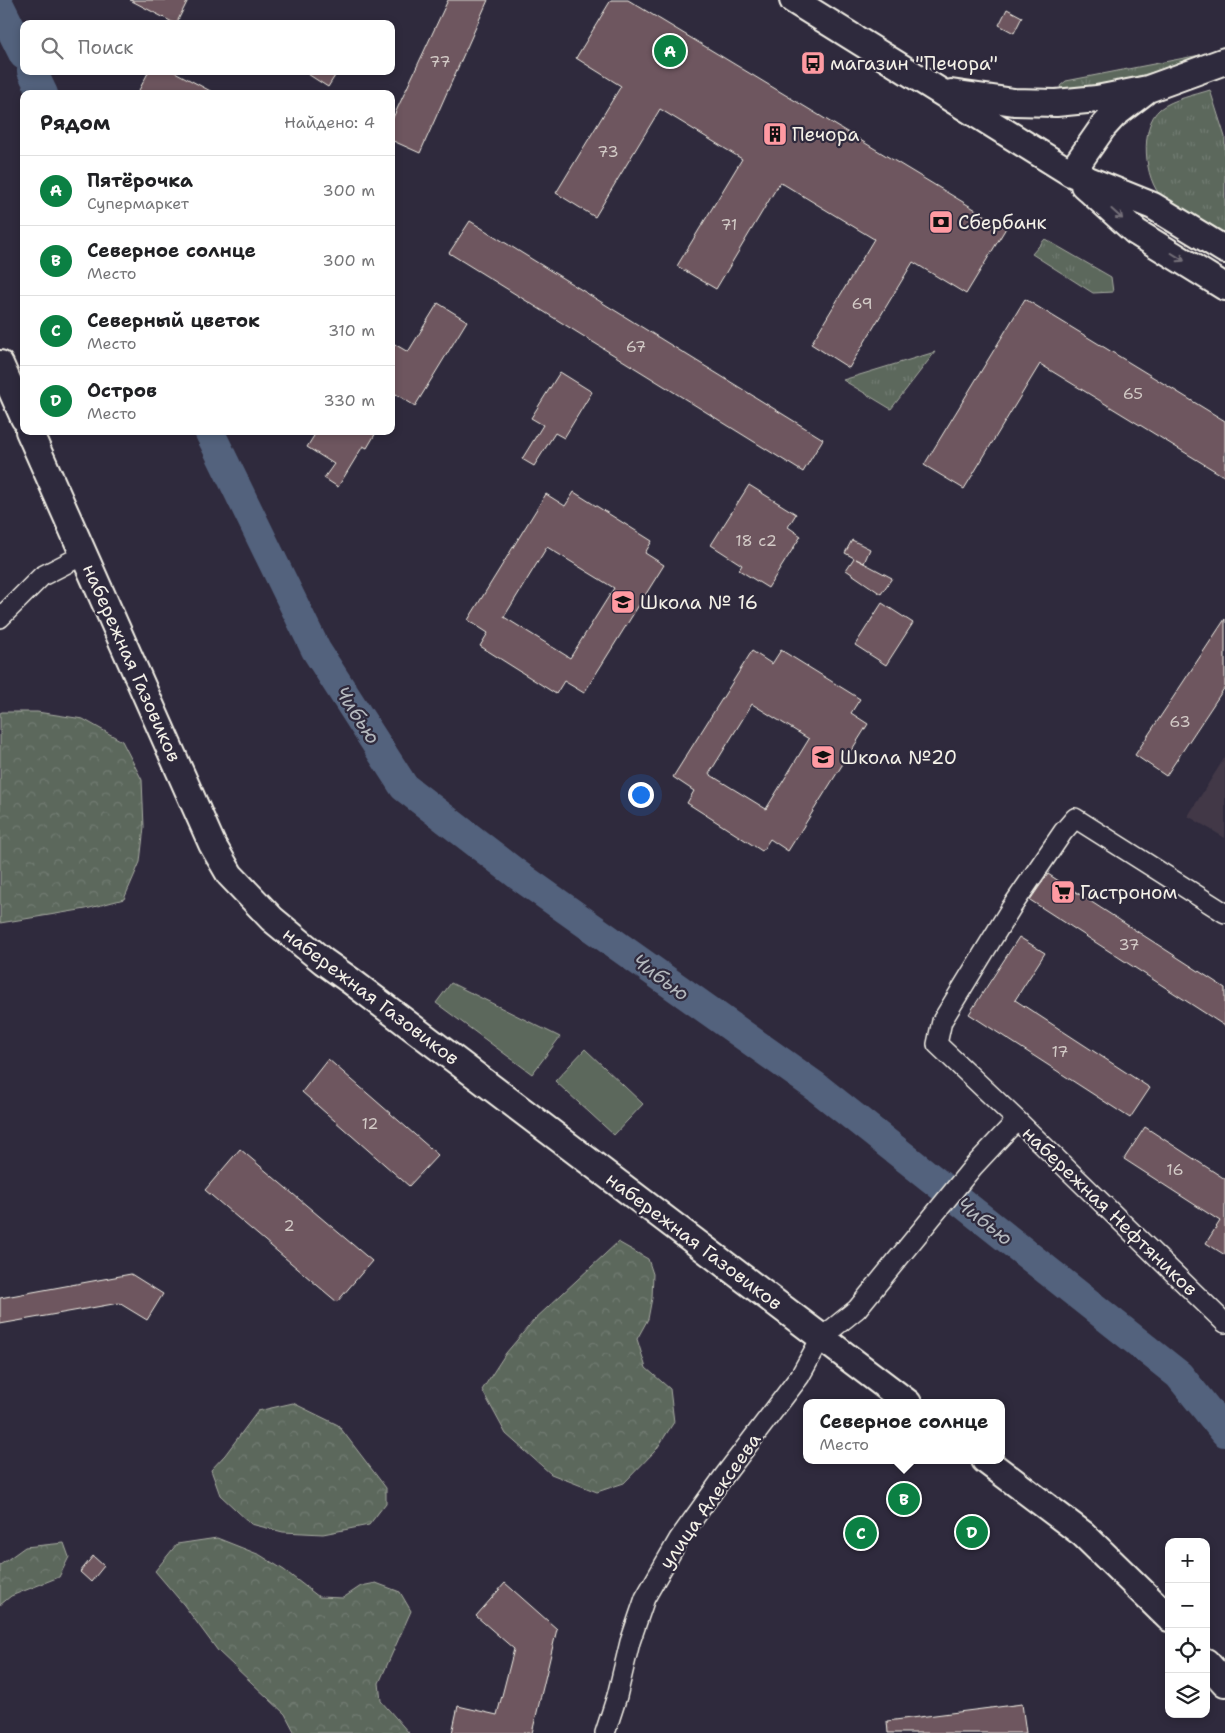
<!DOCTYPE html>
<html lang="ru">
<meta charset="utf-8">
<style>
body{margin:0;font-family:"Shantell Sans",sans-serif;background:#f2f2f2;color:#202124}
.controls{position:absolute;right:15px;bottom:15px;display:grid;overflow:hidden;border-radius:10px;box-shadow:0 2px 8px #0003}
.controls button{width:45px;height:45px;display:grid;place-items:center;padding:0;border:0;border-bottom:1px solid #e0e0e0;background:#fff;color:#202124;font:25px sans-serif}
.you{position:absolute;left:640px;top:794px;width:18px;height:18px;margin:-12px;border:4px solid #fff;border-radius:50%;background:#1a73e8;box-shadow:0 0 0 8px #1a73e833}
.badge{display:grid;place-items:center;width:32px;height:32px;border-radius:50%;background:#0b8043;color:#fff;font-size:16px;font-weight:700}
.pin{position:absolute;translate:-50% -50%;border:2px solid #fff;box-shadow:0 1px 5px #0006}
.popup{position:absolute;left:803px;top:1399px;width:202px;height:65px;box-sizing:border-box;display:grid;place-content:center;border-radius:10px;background:#fff;filter:drop-shadow(0 1px 4px #0005);font-size:16px;white-space:nowrap;color:#757577}
.popup b{font-size:19px;color:#202124}
.popup::after{content:'';position:absolute;left:50%;top:100%;margin-left:-10px;border:10px solid transparent;border-top-color:#fff}
.list{margin:0;padding:0;list-style:none}
h2{display:flex;justify-content:space-between;align-items:center;height:65px;margin:0;padding:0 20px;font-size:21px}
h2 small{font-size:16px;font-weight:400;color:#757577}
.list li{display:grid;grid-template-columns:32px 1fr auto;gap:15px;align-items:center;box-sizing:border-box;height:70px;padding:0 20px;border-top:1px solid #e0e0e0}
.list b{display:block;font-size:19px;white-space:nowrap}
.list p{margin:0;font-size:16px;white-space:nowrap;color:#757577}
.list em{font-size:16px;font-style:normal;color:#757577}
.icon{flex:none;width:28px;height:28px;fill:none;stroke:currentColor;stroke-width:2;stroke-linecap:round;stroke-linejoin:round}
.map{position:relative;flex:none;width:1225px;height:1733px;overflow:hidden}
.search{position:absolute;background:#fff;box-shadow:0 2px 8px #0003;left:20px;top:20px;width:375px;height:55px;display:flex;align-items:center;gap:12px;box-sizing:border-box;padding:0 18px;border-radius:10px;color:#757577;font-size:19px}
.panel{position:absolute;background:#fff;box-shadow:0 2px 8px #0003;left:20px;top:90px;width:375px;height:345px;border-radius:10px}
.map>svg:first-child{display:block}
.built{fill:#423847}
.grass{fill:url(#grass-tufts);stroke:#a8aca2}
.forest{fill:url(#forest-crowns);stroke:#a8aca2}
.pitch{fill:#5b675c;stroke:#a8aca2}
.lines{fill:none;stroke-linecap:round;stroke-linejoin:round}
.river{stroke:#53627d;stroke-width:30}
.building{fill:#6e575f;stroke:#f4f1e8;fill-rule:evenodd}
.minor-casing{stroke:#f4f1e8;stroke-width:22}
.secondary-casing{stroke:#f4f1e8;stroke-width:30}
.minor{stroke:#2f2a3d;stroke-width:19}
.secondary{stroke:#2f2a3d;stroke-width:26}
.oneway{stroke:#747079}
.labels{text-anchor:middle;dominant-baseline:central;stroke-width:4.5;stroke-linejoin:round;paint-order:stroke}
.number-label{font-size:16px;fill:#d2cac6}
.poi-label{font-size:19px;fill:#f4f1e8;stroke:#2f2a3d;text-anchor:start}
.street-label{font-size:19px;fill:#f4f1e8;stroke:#2f2a3d}
.water-label{font-size:20px;font-style:italic;fill:#b4b8bd;stroke:#2f2a3d}
</style>
<div class="map">
<svg width="1225" height="1733" viewBox="0 0 1225 1733">
<defs>
<pattern id="grass-tufts" width="24" height="20" patternUnits="userSpaceOnUse" patternTransform="scale(1.25)"><rect width="24" height="20" fill="#5b675c"/><path d="M3 7l-1-3M5 7V3M7 7l1-3M15 17l-1-3M17 17v-4M19 17l1-3" fill="none" stroke="#737d73"/></pattern>
<pattern id="forest-crowns" width="20" height="18" patternUnits="userSpaceOnUse" patternTransform="scale(1.25)"><rect width="20" height="18" fill="#5b675c"/><path d="M2 6a3 3 0 1 1 6 0M12 15a3 3 0 1 1 6 0" fill="none" stroke="#737d73"/></pattern>
</defs>
<rect width="100%" height="100%" fill="#2f2a3d"/>
<filter id="ink" filterUnits="userSpaceOnUse"><feTurbulence type="fractalNoise" baseFrequency=".02" numOctaves="2"/><feDisplacementMap in="SourceGraphic" scale="10" xChannelSelector="R" yChannelSelector="G"/><feConvolveMatrix kernelMatrix="1 2 1 2 8 2 1 2 1" color-interpolation-filters="sRGB"/></filter>
<g filter="url(#ink)">
<path class="built" d="M1225,757v81l-37,-22z"/>
<path class="grass" d="M1200,55l-6,6 -96,26 -36,4 -2,-5 6,-5z
M1210,90l15,47v97c-14,-8 -29,-17 -43,-25 -7,-4 -14,-7 -20,-12 -18,-17 -23,-71 -2,-88 13,-10 35,-14 50,-19z
M1045,239l66,38 2,15 -20,1 -61,-39z
M935,352l-44,57 -48,-29z"/>
<path class="forest" d="M2,712h35l46,7 39,22 20,39 2,47 -4,35 -16,37 -38,10 -86,14v-210z
M618,1242l30,17 5,15 -1,24 -4,21 -11,20 9,29 24,21 4,33 -18,28 -32,33 -27,9 -46,-18 -45,-40 -24,-44 24,-37 28,-33z
M293,1403l45,22 48,63v15l-17,22 -46,9 -40,-2 -32,-8 -31,-29 -9,-25 14,-15 33,-44z
M217,1538l43,17 24,15 35,27 24,1 18,-12 15,-3 24,9 11,19 -32,72 2,18 28,32h-114l-10,-19 -67,-63 -34,-46 -29,-34 22,-27z
M64,1543l5,14 -10,20 -48,19 -11,9v-40l25,-18z"/>
<path class="pitch" d="M451,983l109,54 -28,37 -96,-71z
M585,1049l58,55 -29,31 -59,-54z"/>
<g class="lines">
<path class="river" d="M0,7l24,48
M32,71l11,23
M209,431l107,219 88,137 114,88 297,211 364,289 46,57"/>
</g>
<path class="building" d="M130,0h58l-12,24z
M448,0h40l-68,153 -29,-13v-18z
M611,0h17l378,228 -40,66 -53,-32 -64,106 -38,-24 63,-105 -94,-57 -64,107 -39,-23 65,-107 -82,-50 -65,108 -39,-24 65,-107 -45,-28z
M1007,9l15,8 -8,16 -15,-8z
M149,71h24l43,23h-79z
M303,71h35l-10,16z
M470,221l353,218 -20,33 -354,-219z
M1025,299l200,122v56l-185,-113 -76,125 -40,-24z
M438,303l29,18 -52,85 -24,-15v-49l17,10z
M560,372l32,20 -28,46 -9,-5 -21,33 -12,-7 21,-34 -12,-7z
M317,431h60l-10,17 -4,-2 -25,41 -14,-9 10,-14 -27,-17z
M749,485l47,29 -8,13 13,9 -33,52 -29,-18 3,-5 -31,-20z
M574,492l78,49 -7,12 19,12 -80,128 -20,-12 -8,13 -76,-48 8,-13 -20,-13 78,-126 19,12zM547,547l67,41 -44,70 -66,-41z
M852,540l18,9 -6,14 -8,-4 36,19 -11,16 -35,-24 8,-12 -9,-5z
M882,603l31,20 -27,42 -31,-20z
M1225,619v68l-59,89 -31,-21z
M781,650l79,49 -9,14 17,11 -80,127 -18,-12 -8,12 -75,-48 7,-12 -21,-14 79,-126 20,13zM752,704l57,35 -43,70 -57,-35z
M1048,874l177,114v38l-195,-126z
M1019,937l26,16 -30,47 135,88 -20,30 -161,-104z
M328,1059l110,96 -29,31 -107,-94z
M1145,1127l80,52v76l-19,-12 14,-22 -96,-62z
M240,1149l132,112 -35,41 -132,-112z
M131,1274l32,20 -16,26 -28,-17 -119,21v-26z
M93,1556l11,10 -13,16 -11,-10z
M505,1583l52,46 -25,104h-80l6,-27 39,9 17,-66 -38,-33z
M1022,1704l4,29h-138l-1,-12z"/>
<g class="lines">
<defs>
<path id="minor" d="M0,618l42,-42 41,-21
M1225,913l-150,-95 -12,14 -52,76 -69,113 -5,23 80,76 208,203
M605,1733l12,-37 13,-54 15,-44 34,-59 45,-63 76,-100 21,-38 36,-29 116,-142 44,-47"/>
<path id="secondary" d="M793,0l278,173 82,33 72,44
M951,93l63,9 42,1 41,-4 51,-10 77,-28
M1071,173l32,-46 11,-12 30,-23
M1084,185l52,47 89,55
M0,364l24,54
M29,431l183,413 18,31 42,44 51,42 28,20 557,422
M985,1460l98,74 86,84
M1206,1662l19,21"/>
</defs>
<use href="#minor" class="minor-casing"/>
<use href="#secondary" class="secondary-casing"/>
<use href="#minor" class="minor"/>
<use href="#secondary" class="secondary"/>
</g>
<defs><path id="oneway-shaft" d="M-6 0H5M1.5-3L5.5 0L1.5 3" fill="none" stroke-width="1.6" stroke-linecap="round" stroke-linejoin="round" transform="scale(1.25)"/></defs>
<g class="oneway">
<use href="#oneway-shaft" transform="translate(1117 214) rotate(42)"/>
<use href="#oneway-shaft" transform="translate(1178 257) rotate(32)"/>
</g>
</g>
<defs>
<symbol id="bus-square" viewBox="-11 -11 22 22"><rect x="-9" y="-9" width="18" height="18" rx="4" fill="#ff9aa2" stroke="#2f2a3d"/><path d="M-5-6H5V4H4V6H2V4H-2V6H-4V4H-5ZM-3.5-4V0h7V-4ZM-3.5 1.2v1.5H-2V1.2ZM2 1.2v1.5H3.5V1.2Z" fill="#111"/></symbol>
<symbol id="building-square" viewBox="-11 -11 22 22"><rect x="-9" y="-9" width="18" height="18" rx="4" fill="#ff9aa2" stroke="#2f2a3d"/><path d="M-4-6H4V6H1V3H-1V6H-4ZM-2.5-4.3h1.7v1.8h-1.7ZM.8-4.3h1.7v1.8H.8ZM-2.5-1h1.7V.8h-1.7ZM.8-1h1.7V.8H.8Z" fill="#111"/></symbol>
<symbol id="bank-square" viewBox="-11 -11 22 22"><rect x="-9" y="-9" width="18" height="18" rx="4" fill="#ff9aa2" stroke="#2f2a3d"/><path d="M-6-4H6V4H-6ZM0-2.3a2.3 2.3 0 1 0 0 4.6a2.3 2.3 0 1 0 0-4.6Z" fill="#111"/></symbol>
<symbol id="school-square" viewBox="-11 -11 22 22"><rect x="-9" y="-9" width="18" height="18" rx="4" fill="#ff9aa2" stroke="#2f2a3d"/><path d="M0-5L7-2L0 1L-7-2ZM-4 1L0 2.5L4 1V4Q0 6-4 4Z" fill="#111"/></symbol>
<symbol id="supermarket-square" viewBox="-11 -11 22 22"><rect x="-9" y="-9" width="18" height="18" rx="4" fill="#ff9aa2" stroke="#2f2a3d"/><path d="M-6-5.5h2.5l.6 2H6L4.5 2H-2.5L-4.4-4H-6ZM-1.5 3.2a1.3 1.3 0 1 0 .1 0ZM3 3.2a1.3 1.3 0 1 0 .1 0Z" fill="#111"/></symbol>
</defs>
<g fill-rule="evenodd">
<use href="#bus-square" x="799" y="49" width="28" height="28"/>
<use href="#building-square" x="761" y="120" width="28" height="28"/>
<use href="#bank-square" x="927" y="208" width="28" height="28"/>
<use href="#school-square" x="609" y="588" width="28" height="28"/>
<use href="#school-square" x="809" y="743" width="28" height="28"/>
<use href="#supermarket-square" x="1049" y="878" width="28" height="28"/>
</g>
<g class="labels">
<g class="number-label">
<text x="440" y="61">77</text>
<text x="608" y="151">73</text>
<text x="729" y="224">71</text>
<text x="862" y="303">69</text>
<text x="636" y="346">67</text>
<text x="1133" y="393">65</text>
<text x="756" y="540">18 с2</text>
<text x="1180" y="721">63</text>
<text x="1129" y="944">37</text>
<text x="1060" y="1051">17</text>
<text x="370" y="1123">12</text>
<text x="1175" y="1169">16</text>
<text x="289" y="1225">2</text>
</g>
<g class="poi-label">
<text x="830" y="63">магазин "Печора"</text>
<text x="792" y="134">Печора</text>
<text x="958" y="222">Сбербанк</text>
<text x="640" y="602">Школа № 16</text>
<text x="840" y="757">Школа №20</text>
<text x="1080" y="892">Гастроном</text>
</g>
<g class="street-label">
<text transform="translate(132 663) rotate(66)">набережная Газовиков</text>
<text transform="translate(371 996) rotate(37)">набережная Газовиков</text>
<text transform="translate(1110 1211) rotate(44)">набережная Нефтяников</text>
<text transform="translate(694 1241) rotate(37)">набережная Газовиков</text>
<text transform="translate(710 1501) rotate(-55)">улица Алексеева</text>
</g>
<g class="water-label">
<text transform="translate(358 715) rotate(57)">Чибью</text>
<text transform="translate(661 977) rotate(36)">Чибью</text>
<text transform="translate(985 1221) rotate(38)">Чибью</text>
</g>
</g>
</svg>
<div class="controls">
<button>+</button>
<button>−</button>
<button><svg class="icon" aria-label="locate" viewBox="0 0 24 24"><circle cx="12" cy="12" r="6"/><path d="M12 2v4M12 18v4M2 12h4M18 12h4"/></svg></button>
<button><svg class="icon" aria-label="layers" viewBox="0 0 24 24"><path d="M12 4l9 5-9 5-9-5zM3 14l9 5 9-5"/></svg></button>
</div>
<div class="you"></div>
<div class="pin badge" style="left:670px;top:51px">A</div>
<div class="pin badge" style="left:904px;top:1499px">B</div>
<div class="popup"><b>Северное солнце</b>Место</div>
<div class="pin badge" style="left:861px;top:1533px">C</div>
<div class="pin badge" style="left:972px;top:1532px">D</div>
<div class="search"><svg class="icon" aria-label="search" viewBox="0 0 24 24"><circle cx="10" cy="10" r="6"/><path d="M15 15l6 6"/></svg>Поиск</div>
<section class="panel">
<h2>Рядом<small>Найдено: 4</small></h2>
<ul class="list">
<li><span class="badge">A</span><div><b>Пятёрочка</b><p>Супермаркет</p></div><em>300 m</em></li>
<li><span class="badge">B</span><div><b>Северное солнце</b><p>Место</p></div><em>300 m</em></li>
<li><span class="badge">C</span><div><b>Северный цветок</b><p>Место</p></div><em>310 m</em></li>
<li><span class="badge">D</span><div><b>Остров</b><p>Место</p></div><em>330 m</em></li>
</ul>
</section>
</div>
